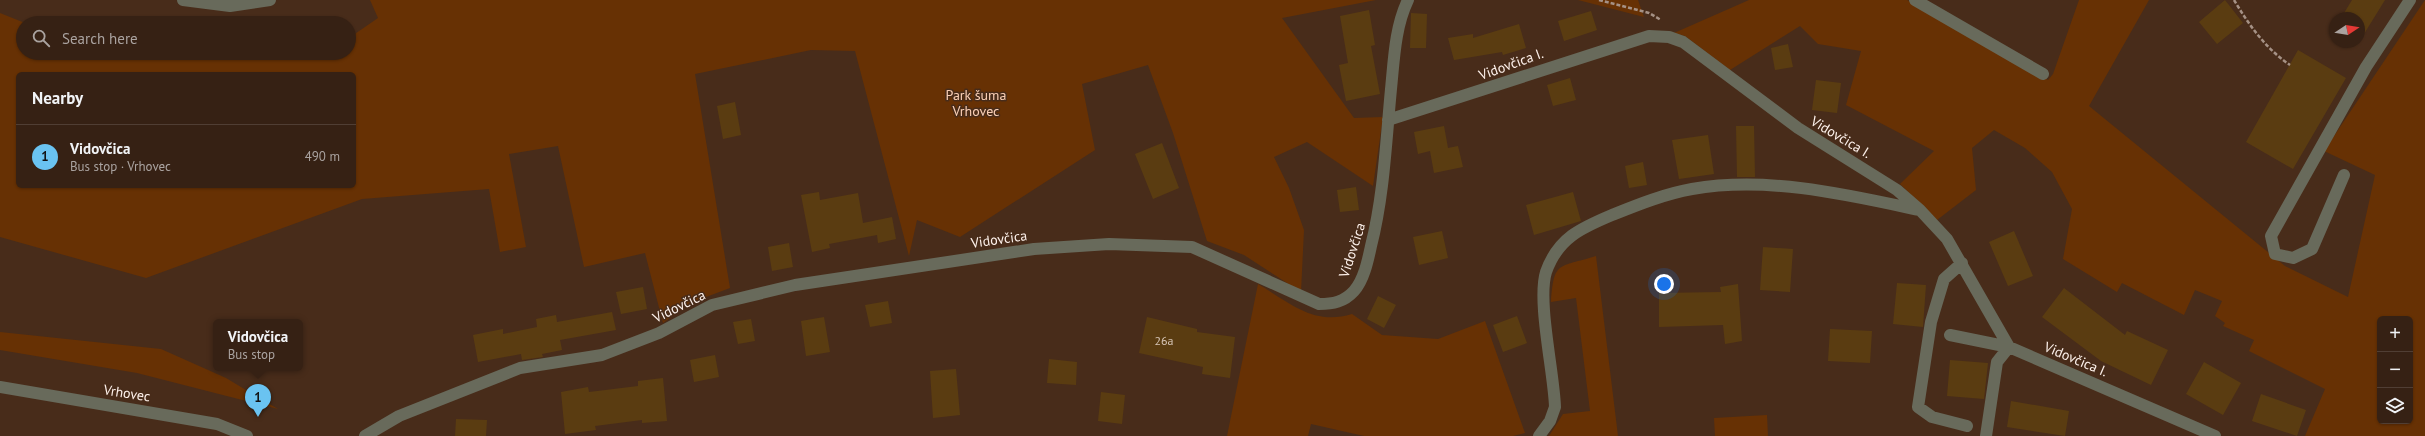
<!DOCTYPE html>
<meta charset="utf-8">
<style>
body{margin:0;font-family:"PT Sans",sans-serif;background:#3d291d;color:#f1f3f6}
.controls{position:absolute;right:12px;bottom:12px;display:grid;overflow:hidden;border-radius:6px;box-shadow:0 1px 3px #0004}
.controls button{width:36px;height:36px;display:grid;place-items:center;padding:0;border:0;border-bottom:1px solid #503e34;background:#362114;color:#f1f3f6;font:20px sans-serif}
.compass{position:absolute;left:2329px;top:12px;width:36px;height:36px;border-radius:50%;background:#362114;box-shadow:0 1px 3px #0004;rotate:78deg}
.you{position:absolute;left:1664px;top:284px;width:14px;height:14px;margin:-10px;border:3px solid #fff;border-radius:50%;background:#1a73e8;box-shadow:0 0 0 6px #1a73e833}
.badge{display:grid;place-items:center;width:26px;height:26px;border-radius:50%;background:#6ac3f1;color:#111;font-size:13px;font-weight:700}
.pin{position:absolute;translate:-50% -33px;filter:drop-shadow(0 1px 2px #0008)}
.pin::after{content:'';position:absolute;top:21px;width:14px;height:12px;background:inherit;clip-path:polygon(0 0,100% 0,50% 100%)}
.popup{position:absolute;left:213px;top:319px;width:90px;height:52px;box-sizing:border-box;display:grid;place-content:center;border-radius:6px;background:#362114;filter:drop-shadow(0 1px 3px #0005);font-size:13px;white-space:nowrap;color:#aaa3a0}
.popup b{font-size:15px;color:#f1f3f6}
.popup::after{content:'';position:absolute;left:50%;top:100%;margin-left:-8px;border:8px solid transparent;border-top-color:#362114}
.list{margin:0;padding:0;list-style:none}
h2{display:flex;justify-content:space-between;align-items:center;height:52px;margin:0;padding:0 16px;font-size:17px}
h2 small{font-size:13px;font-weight:400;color:#aaa3a0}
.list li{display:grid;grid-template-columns:26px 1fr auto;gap:12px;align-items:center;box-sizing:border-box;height:64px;padding:0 16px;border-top:1px solid #503e34}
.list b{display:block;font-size:15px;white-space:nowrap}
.list p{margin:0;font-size:13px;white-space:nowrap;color:#aaa3a0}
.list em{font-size:13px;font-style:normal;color:#aaa3a0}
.icon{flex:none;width:22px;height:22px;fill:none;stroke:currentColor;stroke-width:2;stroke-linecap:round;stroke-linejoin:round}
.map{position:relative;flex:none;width:2425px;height:436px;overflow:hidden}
.search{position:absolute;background:#362114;box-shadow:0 1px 3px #0004;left:16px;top:16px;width:340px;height:44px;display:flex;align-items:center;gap:10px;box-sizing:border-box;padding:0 14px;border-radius:22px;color:#aaa3a0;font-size:15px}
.panel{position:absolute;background:#362114;box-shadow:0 1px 3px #0004;left:16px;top:72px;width:340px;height:116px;border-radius:6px}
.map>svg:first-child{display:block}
.green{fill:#673104;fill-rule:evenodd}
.building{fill:#5a3c11}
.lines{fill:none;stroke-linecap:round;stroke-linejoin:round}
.path{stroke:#a59185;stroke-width:2.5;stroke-dasharray:4 2;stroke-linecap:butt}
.minor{stroke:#686a5b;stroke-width:12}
.labels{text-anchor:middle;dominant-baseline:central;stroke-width:3;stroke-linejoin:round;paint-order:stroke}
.number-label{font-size:12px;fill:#d5c4b5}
.street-label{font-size:14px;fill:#fef2ec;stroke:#482c1a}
.park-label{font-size:14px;fill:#fbd0b6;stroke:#482c1a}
</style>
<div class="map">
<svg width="2425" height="436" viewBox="0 0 2425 436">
<rect width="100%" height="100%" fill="#482c1a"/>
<path class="green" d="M370,0h1006l-94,18 72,100 29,-1 -10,69 -66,-44 -33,15 15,31 15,42 -3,62 -57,-37 -37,-14 -34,-108 -25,-68 -66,19 13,66 -135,87 -43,-17 -8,36 -54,-205 -44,-1 -116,24 35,214 -40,15 -27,20 -18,-70 -61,14 -26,-121 -49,8 17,93 -26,5 -11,-63 -127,10 -216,79 -146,-41v-224l25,10 -2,30h326v-15l29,-20zM18,74h336v112h-336z
M1578,0h60l6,17z
M1749,0h158l141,80 5,-6 26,-74h70l-60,106 196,160 63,31 27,-122 -51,-24 101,-151v436h-120l20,-47 -76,-38 5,-11 -31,-14 2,-3 -10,-7 7,-15 -27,-11 -11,25 -62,-32 -5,9 -54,-33 9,-50 -20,-37 -27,-24 -31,-18 -22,18 4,42 -39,30 -37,-36 34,-33 -88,-46 15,-54 -43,-7 -18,-18 -70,44 -45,-34 -11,-3zM2380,319h30v102h-30z
M1596,256l22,180h-69l14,-22 27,-3 -14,-113 -25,4c3,-42 7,-34 45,-46z
M1258,284c32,19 56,42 94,30l30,21 56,4 47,-18 40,112 -12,3h-149l-53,-12 -3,12h-81z
M0,332l161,17 65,29 52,31 -141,-36 -137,-23z
M1767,415l1,21h-53l-1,-18z"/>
<path class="building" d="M2225,0l18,23 -26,21 -18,-22z
M2352,0h33l-26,42v-24h-18z
M1369,10l6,35 -4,1 9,48 -34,7 -7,-36 9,-2 -8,-47z
M1591,11l6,19 -33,11 -6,-20z
M1411,13l16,1 -1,34h-16z
M1519,24l7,24 -23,7 -1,-3 -48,8 -6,-22 25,-4v4z
M1788,44l5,23 -18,3 -4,-22z
M2298,50l48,28 -53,91 -47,-27z
M1570,78l6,22 -23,6 -6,-21z
M1816,80l25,3 -4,30 -25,-3z
M735,102l6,33 -18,4 -6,-33z
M1444,126l4,22 10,-2 5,21 -29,6 -4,-22 -12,3 -4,-22z
M1736,126h18l1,51h-18z
M1708,135l6,39 -35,5 -7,-39z
M1162,143l17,45 -26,11 -18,-45z
M1643,162l4,23 -18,3 -4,-22z
M1356,187l3,23 -19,2 -3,-22z
M819,192l1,8 38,-7 5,30 29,-6 4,22 -18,4 -1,-8 -48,9 1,4 -18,4 -11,-57z
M1573,192l8,29 -47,14 -8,-30z
M1442,231l6,27 -29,7 -6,-28z
M2014,231l19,45 -25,10 -19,-44z
M789,243l4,24 -21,4 -4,-24z
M1763,247l30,2 -3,43 -30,-2z
M1897,283l29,2 -3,42 -30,-3z
M1738,284l4,57 -17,3 -2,-19 -64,2v-34l62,-1 -1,-5z
M643,287l4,22 -26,5 -5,-22z
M2064,288l61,47 2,-4 41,19 -17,35 -50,-24 -59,-44z
M1378,296l18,9 -12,23 -17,-9z
M888,301l4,22 -22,4 -5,-22z
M612,312l4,18 -56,10 2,10 -20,4 1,3 -21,3 -1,-6 -43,8 -5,-27 30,-6v5l34,-7 -1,-8 20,-4 1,7z
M1517,316l10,27 -24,9 -10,-27z
M824,317l6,35 -24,4 -5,-35z
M1147,317l50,12v3l38,5 -5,41 -28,-4 1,-7 -64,-14z
M751,319l4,22 -17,3 -5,-22z
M1830,329l42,2 -2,32 -42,-2z
M715,355l4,22 -25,5 -4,-22z
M1049,359l28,3 -1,23 -29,-2z
M1950,360l38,3 -4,36 -37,-3z
M2204,362l37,21 -18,32 -37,-21z
M956,369l4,46 -27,3 -3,-47z
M663,378l4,43 -25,2v-3l-47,6 1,4 -31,4 -4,-42 27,-5 1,5 49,-6v-5z
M1101,392l24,3 -3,29 -24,-3z
M2261,394l45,16 -9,26 -45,-15z
M2011,401l58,10 -4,25 -58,-9z
M456,419l31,1 -1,16h-31z"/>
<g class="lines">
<path class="path" d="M1599,0l50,13 12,7
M2234,0c15,25 32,49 56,65"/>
<path class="minor" d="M183,0l47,6 40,-6
M1915,0l128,74
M1388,120l261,-84 20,1 14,5 115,86 99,62 23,20 27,29 62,108 206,89
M2344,175l-32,74 -19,9 -18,-4 -4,-18 95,-169 44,-67
M1962,263l-18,16 -13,43 -13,85 14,10 35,9
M1950,335l59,12 -12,15 -11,74
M0,387l217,37 30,12
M365,436l34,-20 121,-48 82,-13 57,-22 53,-28 83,-20 239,-36 75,-5 83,3 127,57c14,0 25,-2 35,-13 10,-11 14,-31 17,-45 13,-51 15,-105 20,-157 3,-30 4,-62 17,-89
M1539,436l11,-15 5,-14c-1,-34 -18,-106 -9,-135 12,-34 35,-44 66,-57 25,-10 52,-21 80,-26 75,-13 153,5 227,21"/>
</g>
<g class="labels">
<g class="number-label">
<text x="1164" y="340">26a</text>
</g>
<g class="street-label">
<text transform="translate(1511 64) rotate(-20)">Vidovčica I.</text>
<text transform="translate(1841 137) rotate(31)">Vidovčica I.</text>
<text transform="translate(999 239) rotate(-8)">Vidovčica</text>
<text transform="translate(1352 250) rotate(-72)">Vidovčica</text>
<text transform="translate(679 306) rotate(-26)">Vidovčica</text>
<text transform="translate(2076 359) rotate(23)">Vidovčica I.</text>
<text transform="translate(127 393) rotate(9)">Vrhovec</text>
</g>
<g class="park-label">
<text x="976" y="95">Park šuma<tspan x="976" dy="16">Vrhovec</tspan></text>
</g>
</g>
</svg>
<div class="controls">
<button>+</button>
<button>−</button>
<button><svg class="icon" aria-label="layers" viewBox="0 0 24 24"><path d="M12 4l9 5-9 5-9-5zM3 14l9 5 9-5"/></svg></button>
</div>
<svg class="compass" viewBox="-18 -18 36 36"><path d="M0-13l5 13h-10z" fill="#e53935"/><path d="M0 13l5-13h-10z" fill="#aaa3a0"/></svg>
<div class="you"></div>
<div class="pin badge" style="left:258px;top:417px">1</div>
<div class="popup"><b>Vidovčica</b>Bus stop</div>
<div class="search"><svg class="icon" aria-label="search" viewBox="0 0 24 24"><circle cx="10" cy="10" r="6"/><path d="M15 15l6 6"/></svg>Search here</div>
<section class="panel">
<h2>Nearby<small></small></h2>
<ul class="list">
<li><span class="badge">1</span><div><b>Vidovčica</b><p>Bus stop · Vrhovec</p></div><em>490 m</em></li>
</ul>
</section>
</div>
